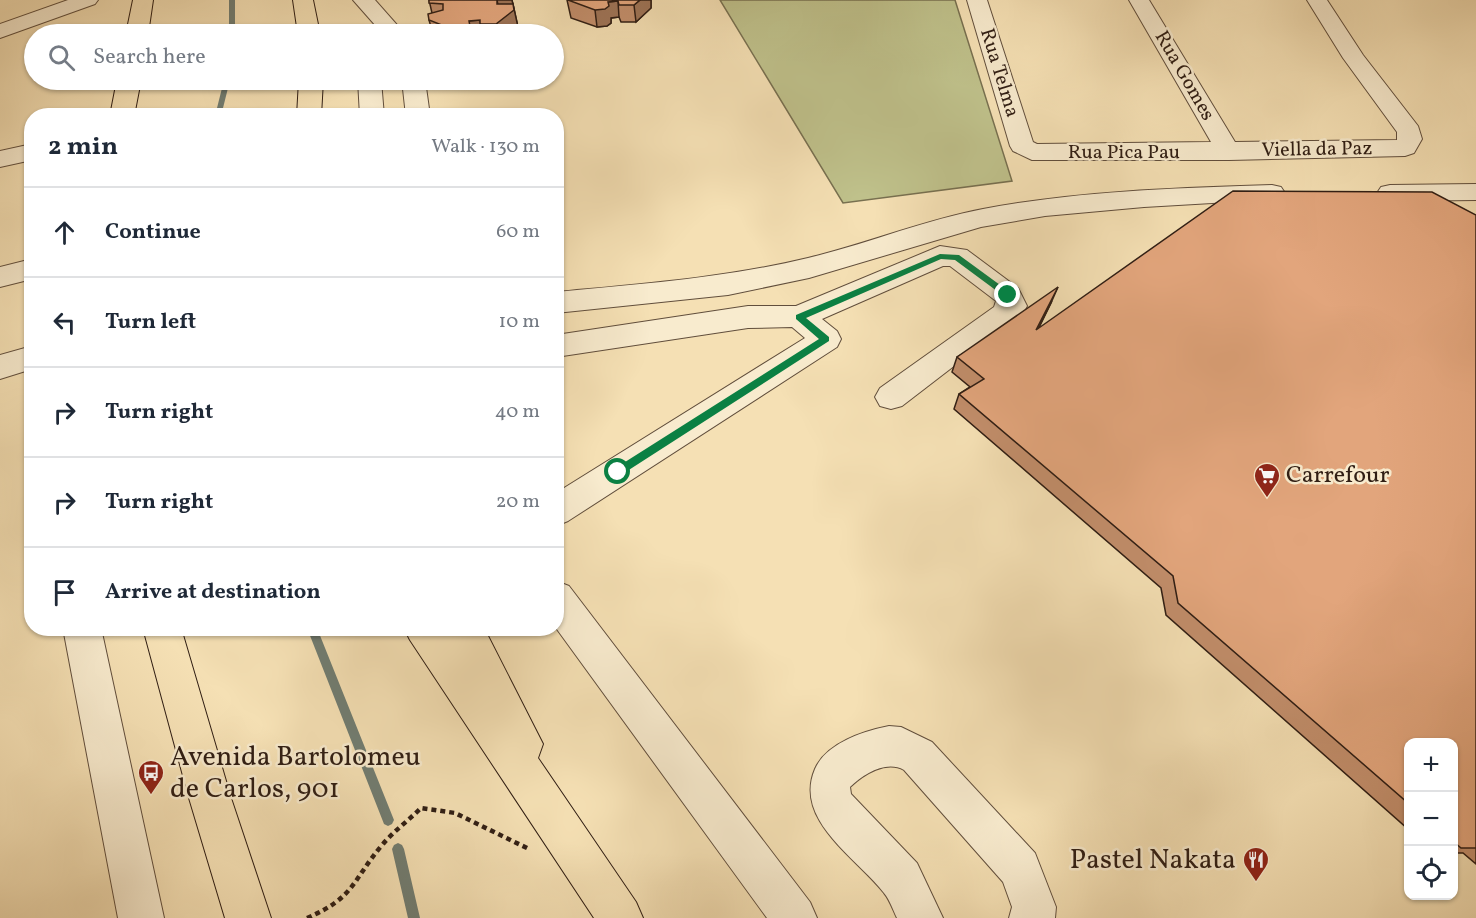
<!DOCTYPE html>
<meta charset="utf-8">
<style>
body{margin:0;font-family:Vollkorn,serif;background:#f2f2f3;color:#1f2937}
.controls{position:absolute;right:18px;bottom:18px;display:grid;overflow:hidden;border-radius:12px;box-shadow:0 2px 4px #0004}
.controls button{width:54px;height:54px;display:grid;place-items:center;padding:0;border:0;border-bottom:2px solid #e0e1e3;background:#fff;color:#1f2937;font:30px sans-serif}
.stop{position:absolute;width:18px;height:18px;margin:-14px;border:4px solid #0b8043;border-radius:50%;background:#fff}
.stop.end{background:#0b8043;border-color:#fff;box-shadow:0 2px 6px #0008}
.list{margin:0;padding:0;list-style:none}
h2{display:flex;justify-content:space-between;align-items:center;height:78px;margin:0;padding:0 24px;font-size:26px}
h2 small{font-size:20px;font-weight:400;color:#747a83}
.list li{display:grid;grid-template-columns:39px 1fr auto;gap:18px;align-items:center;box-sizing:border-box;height:90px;padding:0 24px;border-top:2px solid #e0e1e3}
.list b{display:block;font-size:22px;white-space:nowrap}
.list em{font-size:20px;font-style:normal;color:#747a83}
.icon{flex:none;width:33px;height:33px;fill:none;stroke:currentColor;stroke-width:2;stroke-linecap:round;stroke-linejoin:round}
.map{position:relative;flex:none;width:1476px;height:918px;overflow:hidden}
.search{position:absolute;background:#fff;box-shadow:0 2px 4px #0004;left:24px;top:24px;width:540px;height:66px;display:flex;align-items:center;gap:15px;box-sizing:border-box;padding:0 21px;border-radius:33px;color:#747a83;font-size:22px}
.panel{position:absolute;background:#fff;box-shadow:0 2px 4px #0004;left:24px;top:108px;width:540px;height:528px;border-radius:24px}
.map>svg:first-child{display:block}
.green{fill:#bfc18b;stroke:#787050;stroke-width:1.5}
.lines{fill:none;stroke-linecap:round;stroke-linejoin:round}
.stream{fill:#717d72;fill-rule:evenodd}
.minor-casing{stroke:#614e3c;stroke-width:2}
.major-casing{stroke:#301e14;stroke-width:2}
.path{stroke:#301e14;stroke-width:4.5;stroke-dasharray:5 4;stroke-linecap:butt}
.minor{fill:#f8ebce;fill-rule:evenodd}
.major{fill:#f5e0b4;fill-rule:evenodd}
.wall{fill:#c28e6b;stroke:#301e14;stroke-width:1.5}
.shaded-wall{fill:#9e7457;stroke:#301e14;stroke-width:1.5}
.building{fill:#e2a57c;stroke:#301e14;stroke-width:1.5}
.route{fill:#0b8043}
.labels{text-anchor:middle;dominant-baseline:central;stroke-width:5;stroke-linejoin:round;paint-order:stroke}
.far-street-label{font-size:20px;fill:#301e14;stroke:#f8ebce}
.poi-label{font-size:24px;fill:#301e14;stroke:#f8ebce;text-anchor:start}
.near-poi-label{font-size:28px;fill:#301e14;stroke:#f8ebce;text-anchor:start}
</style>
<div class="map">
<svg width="1476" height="918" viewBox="0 0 1476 918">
<rect width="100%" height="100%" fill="#f5e0b4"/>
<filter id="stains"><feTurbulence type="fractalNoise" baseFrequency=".00333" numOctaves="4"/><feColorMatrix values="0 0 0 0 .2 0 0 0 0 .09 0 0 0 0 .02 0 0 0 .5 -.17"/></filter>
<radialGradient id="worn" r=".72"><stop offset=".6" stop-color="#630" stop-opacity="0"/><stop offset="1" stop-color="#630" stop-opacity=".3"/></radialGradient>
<path class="green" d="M720,0h235l57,181 -169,22z"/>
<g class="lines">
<path class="stream" d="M229,0h6v34h-6z
M224,80h6l-9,36h-6z
M307,628h10l77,192 -2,4 -4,2 -4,-2z
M398,843l4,2 2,4 16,69h-12l-16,-69 2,-4z"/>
<defs>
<path id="minor" d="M68,0h30l-3,4 -95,34v-14z
M353,0h22l30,34h-22z
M967,0h20l46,142 4,2 174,-2 -82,-142h20l86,142 162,-2v-8l-54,-74 -36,-58h20l36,55 55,71 4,13 -8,14 -9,3 -176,4h-197l-19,-9 -3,-5z
M358,80h23l3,36h-24z
M402,80h23l5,36h-24z
M32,144v16l-32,7v-16z
M1476,184v16l-86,1 -9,-2 -4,-6 4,-6 9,-2z
M1272,185l9,2 4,6 -4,6 -137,8 -99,9 -64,11 -172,51 -81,17 -172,18v-21c85,-8 169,-14 252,-34 59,-14 116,-38 175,-49 95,-18 192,-21 289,-24z
M940,246l27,4 51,38 9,18 -4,7 -121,93 -11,3 -11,-3 -5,-9 5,-9 114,-81 2,-6 -46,-35h-7l-121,53 15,12 4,8 -4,8 -269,174 -12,5v-33l249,-155 -13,-11 -44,1 -192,29v-22l192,-29h48z
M32,259v20l-32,8v-20z
M32,346v23l-32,10v-24z
M556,581l13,5 241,316 7,16h-50l-211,-290z
M63,628h38l63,290h-46z
M889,726l12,1 31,15 103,111 21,54 -1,11h-46l3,-11 -9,-25 -99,-112c-18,-10 -40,4 -54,17l1,7 66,69 26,55h-46c-4,-8 -7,-18 -13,-25 -27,-35 -91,-73 -69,-124 11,-26 49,-38 74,-43z"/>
<path id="major" d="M133,0h20l-5,34h-22z
M293,0h20l7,34h-22z
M117,80h24l-7,36h-24z
M299,80h24l-2,36h-24z
M143,628h38l50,170 40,120h-46l-36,-120z
M404,628h80l59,116 -5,14 98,144 7,16h-49l-184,-278z"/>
</defs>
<use href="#minor" class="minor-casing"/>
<use href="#major" class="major-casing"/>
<path class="path" d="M307,918c49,-21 45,-38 76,-74 11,-13 26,-24 38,-36l34,5 74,36"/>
<use href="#minor" class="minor"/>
<use href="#major" class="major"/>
</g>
<path class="wall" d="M429,0h83l6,27 -10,7h-75l-4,-14 3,-7z
M567,0h84v8l-15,14h-15l-2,-5 -8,1v5l-4,3 -10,1 -26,-9z
M1476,215v649l-13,-11h-9v-111h-46v87l-242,-214 -5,-27 -207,-179 5,-15 11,-7 -18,-15 5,-15 94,-54 -13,26z"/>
<path class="shaded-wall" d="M497,0h15l2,10 -14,5z
M640,0h11v8l-15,14 -2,-17z
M618,1l1,16 -8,1v5l-4,3 -10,1 -2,-17 13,-8z
M513,4l5,23 -10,7h-10l-2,-10z
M480,20l3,14h-27l-2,-4 15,-9z
M1058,287l-7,16 -21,43 6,-16z"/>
<path class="building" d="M429,0h68v4h16l1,6 -18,14h-16v-4l-11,1 1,5 -5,2 -11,2 -25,-10 -1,-6 15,-4v-6l-14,-1z
M568,0h72l-6,5h-15l-1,-4 -10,1 1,4 -4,3 -10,1z
M1233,191l199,1 44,23v633h-15l-7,-6v-100h-46v61l-230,-200 -5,-27 -214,-182 25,-15 -27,-22 101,-70 -22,43z"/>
<path class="route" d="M940,254l19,1 52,38v4h-6l-50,-37 -14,-1 -135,59 23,19v4l-208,134h-7v-6l205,-130 -23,-20v-4z"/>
<defs>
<symbol id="supermarket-pin" viewBox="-11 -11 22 30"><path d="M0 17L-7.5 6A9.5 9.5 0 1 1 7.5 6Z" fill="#8f2418" stroke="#f8ebce"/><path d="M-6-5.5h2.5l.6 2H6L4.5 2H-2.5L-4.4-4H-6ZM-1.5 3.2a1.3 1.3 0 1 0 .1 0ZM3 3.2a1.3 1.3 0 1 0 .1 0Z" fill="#fff"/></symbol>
<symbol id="bus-pin" viewBox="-11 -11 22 30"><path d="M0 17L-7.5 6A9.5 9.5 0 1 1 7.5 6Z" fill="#8f2418" stroke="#f8ebce"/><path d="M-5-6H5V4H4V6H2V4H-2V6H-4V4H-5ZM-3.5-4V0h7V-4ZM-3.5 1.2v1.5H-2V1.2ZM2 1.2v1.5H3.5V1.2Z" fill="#fff"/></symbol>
<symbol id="restaurant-pin" viewBox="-11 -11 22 30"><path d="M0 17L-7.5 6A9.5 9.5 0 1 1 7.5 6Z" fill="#8f2418" stroke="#f8ebce"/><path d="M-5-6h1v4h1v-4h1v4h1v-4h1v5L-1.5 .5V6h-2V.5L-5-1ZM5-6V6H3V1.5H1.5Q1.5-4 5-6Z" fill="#fff"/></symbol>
</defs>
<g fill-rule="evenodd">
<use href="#supermarket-pin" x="1252" y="461" width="30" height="40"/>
<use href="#bus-pin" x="136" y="758" width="30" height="40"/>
<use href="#restaurant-pin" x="1241" y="845" width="30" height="40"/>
</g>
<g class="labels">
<g class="far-street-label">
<text transform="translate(999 73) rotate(73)">Rua Telma</text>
<text transform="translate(1184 76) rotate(60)">Rua Gomes</text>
<text transform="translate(1317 150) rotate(-1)">Viella da Paz</text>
<text x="1124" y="153">Rua Pica Pau</text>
</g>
<g class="poi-label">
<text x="1286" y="476">Carrefour</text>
</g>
<g class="near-poi-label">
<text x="170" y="757">Avenida Bartolomeu<tspan x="170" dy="32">de Carlos, 901</tspan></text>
<text x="1236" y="860" text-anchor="end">Pastel Nakata</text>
</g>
</g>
<rect width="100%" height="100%" filter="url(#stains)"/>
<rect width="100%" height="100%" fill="url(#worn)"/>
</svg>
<div class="controls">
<button>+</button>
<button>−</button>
<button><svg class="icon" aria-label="locate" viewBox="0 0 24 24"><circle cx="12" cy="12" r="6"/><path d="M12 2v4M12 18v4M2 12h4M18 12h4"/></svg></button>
</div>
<div class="stop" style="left:618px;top:472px"></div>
<div class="stop end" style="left:1008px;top:295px"></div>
<div class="search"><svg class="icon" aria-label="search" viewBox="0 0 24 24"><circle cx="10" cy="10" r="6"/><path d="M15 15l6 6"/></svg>Search here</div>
<section class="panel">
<h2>2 min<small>Walk · 130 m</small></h2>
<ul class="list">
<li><svg class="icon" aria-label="ahead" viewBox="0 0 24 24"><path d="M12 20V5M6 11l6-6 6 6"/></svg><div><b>Continue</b></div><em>60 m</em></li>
<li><svg class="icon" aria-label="left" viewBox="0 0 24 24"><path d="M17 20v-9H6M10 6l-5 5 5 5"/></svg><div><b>Turn left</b></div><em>10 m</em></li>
<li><svg class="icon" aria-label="right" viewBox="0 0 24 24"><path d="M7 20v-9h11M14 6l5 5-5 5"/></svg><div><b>Turn right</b></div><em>40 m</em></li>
<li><svg class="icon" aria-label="right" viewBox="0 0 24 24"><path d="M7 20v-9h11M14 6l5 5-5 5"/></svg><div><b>Turn right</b></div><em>20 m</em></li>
<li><svg class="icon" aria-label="arrive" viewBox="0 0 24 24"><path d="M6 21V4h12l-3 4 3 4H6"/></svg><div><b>Arrive at destination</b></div></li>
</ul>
</section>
</div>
